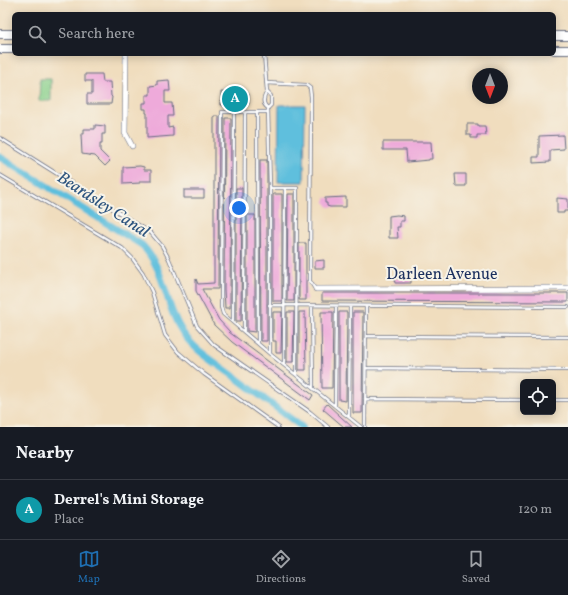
<!DOCTYPE html>
<style>
body{margin:0;font-family:Vollkorn,serif;background:#242831;color:#f1f3f6}
.controls{position:absolute;right:12px;bottom:12px;display:grid;overflow:hidden;border-radius:6px;box-shadow:0 2px 10px #0003}
.controls button{width:36px;height:36px;display:grid;place-items:center;padding:0;border:0;border-bottom:1px solid #363941;background:#171b24;color:#f1f3f6;font:20px sans-serif}
.compass{position:absolute;left:472px;top:68px;width:36px;height:36px;border-radius:50%;background:#171b24;box-shadow:0 2px 10px #0003;rotate:180deg}
.you{position:absolute;left:239px;top:208px;width:14px;height:14px;margin:-10px;border:3px solid #fff;border-radius:50%;background:#1a73e8;box-shadow:0 0 0 6px #1a73e833}
.badge{display:grid;place-items:center;width:26px;height:26px;border-radius:50%;background:#1f6fb2;color:#fff;font-size:13px;font-weight:700}
.pin{position:absolute;translate:-50% -50%;border:2px solid #fff;box-shadow:0 1px 4px #0006}
.list{margin:0;padding:0;list-style:none}
h2{display:flex;justify-content:space-between;align-items:center;height:52px;margin:0;padding:0 16px;font-size:17px}
h2 small{font-size:13px;font-weight:400;color:#9ea1a6}
.list li{display:grid;grid-template-columns:26px 1fr auto;gap:12px;align-items:center;box-sizing:border-box;height:60px;padding:0 16px;border-top:1px solid #363941}
.list b{display:block;font-size:15px;white-space:nowrap}
.list p{margin:0;font-size:13px;white-space:nowrap;color:#9ea1a6}
.list em{font-size:13px;font-style:normal;color:#9ea1a6}
.icon{flex:none;width:22px;height:22px;fill:none;stroke:currentColor;stroke-width:2;stroke-linecap:round;stroke-linejoin:round}
.map{position:relative;flex:none;width:568px;height:427px;overflow:hidden}
.search{position:absolute;background:#171b24;box-shadow:0 2px 10px #0003;left:12px;right:12px;top:12px;height:44px;display:flex;align-items:center;gap:10px;box-sizing:border-box;padding:0 14px;border-radius:6px;color:#9ea1a6;font-size:15px}
.sheet{height:112px;background:#171b24}
nav{display:flex;justify-content:space-around;align-items:center;box-sizing:border-box;height:56px;border-top:1px solid #363941;background:#171b24;font-size:11px;color:#9ea1a6}
nav a{display:grid;justify-items:center;gap:2px}
nav .on{color:#1f6fb2}
.map>svg:first-child{display:block}
.green{fill:#89d08b;stroke:#528074}
.water{fill:#5fbfdd;stroke:#3d779e}
.lines{fill:none;stroke-linecap:round;stroke-linejoin:round}
.canal{stroke:#5fbfdd;stroke-width:7}
.building{fill:#eeaada}
.service-casing{stroke:#666c80;stroke-width:4}
.minor-casing{stroke:#666c80;stroke-width:6}
.primary-casing{stroke:#666c80;stroke-width:10}
.service{stroke:#fff;stroke-width:2.5}
.minor{stroke:#fff;stroke-width:5}
.primary{stroke:#fff;stroke-width:8}
.labels{text-anchor:middle;dominant-baseline:central;stroke-width:4;stroke-linejoin:round;paint-order:stroke}
.street-label{font-size:16px;fill:#1b2f5e;stroke:#f7f3e8}
.water-label{font-size:17px;font-style:italic;fill:#2c537e;stroke:#f7f3e8}
</style>
<div class="map">
<svg width="568" height="427" viewBox="0 0 568 427">
<rect width="100%" height="100%" fill="#f7f3e8"/>
<filter id="ink" filterUnits="userSpaceOnUse"><feTurbulence type="fractalNoise" baseFrequency=".025" numOctaves="2"/><feDisplacementMap in="SourceGraphic" scale="8" xChannelSelector="R" yChannelSelector="G"/><feConvolveMatrix kernelMatrix="1 2 1 2 8 2 1 2 1" color-interpolation-filters="sRGB"/></filter>
<filter id="wash" filterUnits="userSpaceOnUse"><feTurbulence type="fractalNoise" baseFrequency=".012" numOctaves="4" result="noise"/><feDisplacementMap in="SourceGraphic" scale="16" xChannelSelector="R" yChannelSelector="G"/><feGaussianBlur stdDeviation="0.9" result="paint"/><feColorMatrix in="noise" values="0 0 0 0 0 0 0 0 0 0 0 0 0 0 0 0 0 1.4 0 .05"/><feComposite in="paint" operator="in"/></filter>
<g filter="url(#wash)">
<rect width="100%" height="100%" fill="#f0ddbe"/>
<path class="green" d="M40,79h11v22h-12z"/>
<path class="water" d="M279,105h26l-1,77h-26z"/>
<g class="lines">
<path class="canal" d="M0,157l142,88c25,27 22,60 41,88 11,17 32,29 48,41 24,18 47,35 71,53"/>
</g>
<g id="blocks">
<path class="building" d="M85,74h17l1,8h7l1,14 1,1 -1,7h-24v-10h5v-13h-7z
M169,80l1,11h-5v12h7l1,13h-5v12l5,-1v9l-26,2v-25h-1v-4h-3v-6h3v-8h4v-9l7,-1v-4z
M221,92l28,2v10l-28,1z
M214,116h5l-1,173h-16l17,31 11,12h-1l84,63 -3,5 -78,-58 -18,-17 -18,-34v-12l2,5 16,-1z
M225,118h6l-1,190h-5l-1,-19z
M467,124h11v2h7l1,9h-9v3h-6v-3h-4z
M95,125l10,1v8h-3v10h-2v7l10,10 -5,5 -10,-10 -13,-2 -1,-20h3v-5h11z
M563,135l1,14 -14,1v12l-17,1v-6h6v-21z
M383,142h48l1,17h-3v1l-22,2 -1,-12h-23z
M260,160h7v181h-6z
M140,166l4,1v3h7v11h-11v2l-17,1v-17z
M455,174h11v12h-10z
M236,188h6l-1,133h-5z
M184,190h20v8h-20z
M273,194h9v107h-9z
M288,194h6v107h-7z
M346,197v10h-16l-3,-1v-3h-2v-5z
M557,198l11,1v12h-4v2h-7z
M247,215h8v117l-8,-1z
M397,215l7,1v5h-4v6h-3l1,11h-9v-22z
M299,243h7v57h-7z
M324,260v8h-9v-7z
M394,278h17v5h-16z
M322,293h246v9l-246,-1z
M273,312h9l-1,41h-5v-12h-3z
M287,312h7l-1,50h-6z
M299,312h6l1,58h-7z
M321,312h12l-1,76h-10z
M339,312h8l-1,89 -7,-1z
M353,312h10l-1,101h-9z
M327,404l13,12 12,11h-8l-21,-18z"/>
</g>
</g>
<g filter="url(#ink)">
<use href="#blocks" fill-opacity="0" stroke="#666c80" stroke-width="1"/>
<g class="lines">
<defs>
<path id="service" d="M264,54l3,38c-4,6 -5,12 1,16
M266,83l40,2 4,3 1,9 -1,179v5l5,8
M267,92l4,4v9l-3,3 2,80v166l91,73
M257,112l1,231
M268,112h-46l-1,195 2,7 47,40
M0,138l151,95 11,13 7,13 28,67 17,19 96,67 18,15
M0,175l122,73 10,10 11,15 9,19 13,43 13,17 26,22 74,53
M270,188h27l-1,186
M269,305l299,2
M312,306l1,82
M233,322l1,-210
M244,332l1,-220
M366,336l202,1
M284,365l1,-177
M366,368l202,2
M365,399l158,1
M553,400h15
M335,406l1,-100
M349,417l1,-111
M365,427l1,-121"/>
<path id="minor" d="M126,54l-1,79 7,13
M316,289l252,-1"/>
<path id="primary" d="M0,34h14
M554,36h14
M0,49h14
M554,50h14"/>
</defs>
<use href="#service" class="service-casing"/>
<use href="#minor" class="minor-casing"/>
<use href="#primary" class="primary-casing"/>
<use href="#service" class="service"/>
<use href="#minor" class="minor"/>
<use href="#primary" class="primary"/>
</g>
</g>
<g class="labels">
<g class="street-label">
<text x="442" y="275">Darleen Avenue</text>
</g>
<g class="water-label">
<text transform="translate(103 205) rotate(33)">Beardsley Canal</text>
</g>
</g>
</svg>
<div class="controls">
<button><svg class="icon" aria-label="locate" viewBox="0 0 24 24"><circle cx="12" cy="12" r="6"/><path d="M12 2v4M12 18v4M2 12h4M18 12h4"/></svg></button>
</div>
<svg class="compass" viewBox="-18 -18 36 36"><path d="M0-13l5 13h-10z" fill="#e53935"/><path d="M0 13l5-13h-10z" fill="#9ea1a6"/></svg>
<div class="you"></div>
<div class="pin badge" style="left:235px;top:99px;background:#0f9aa8">A</div>
<div class="search"><svg class="icon" aria-label="search" viewBox="0 0 24 24"><circle cx="10" cy="10" r="6"/><path d="M15 15l6 6"/></svg>Search here</div>
</div>
<section class="sheet">
<h2>Nearby<small></small></h2>
<ul class="list">
<li><span class="badge" style="background:#0f9aa8">A</span><div><b>Derrel's Mini Storage</b><p>Place</p></div><em>120 m</em></li>
</ul>
</section>
<nav>
<a class="on"><svg class="icon" aria-label="map" viewBox="0 0 24 24"><path d="M3 6l6-2 6 2 6-2v14l-6 2-6-2-6 2zM9 4v14M15 6v14"/></svg>Map</a>
<a><svg class="icon" aria-label="directions" viewBox="0 0 24 24"><path d="M12 3l9 9-9 9-9-9zM9 14v-3h6M13 9l2 2-2 2"/></svg>Directions</a>
<a><svg class="icon" aria-label="saved" viewBox="0 0 24 24"><path d="M7 4h10v16l-5-4-5 4z"/></svg>Saved</a>
</nav>
